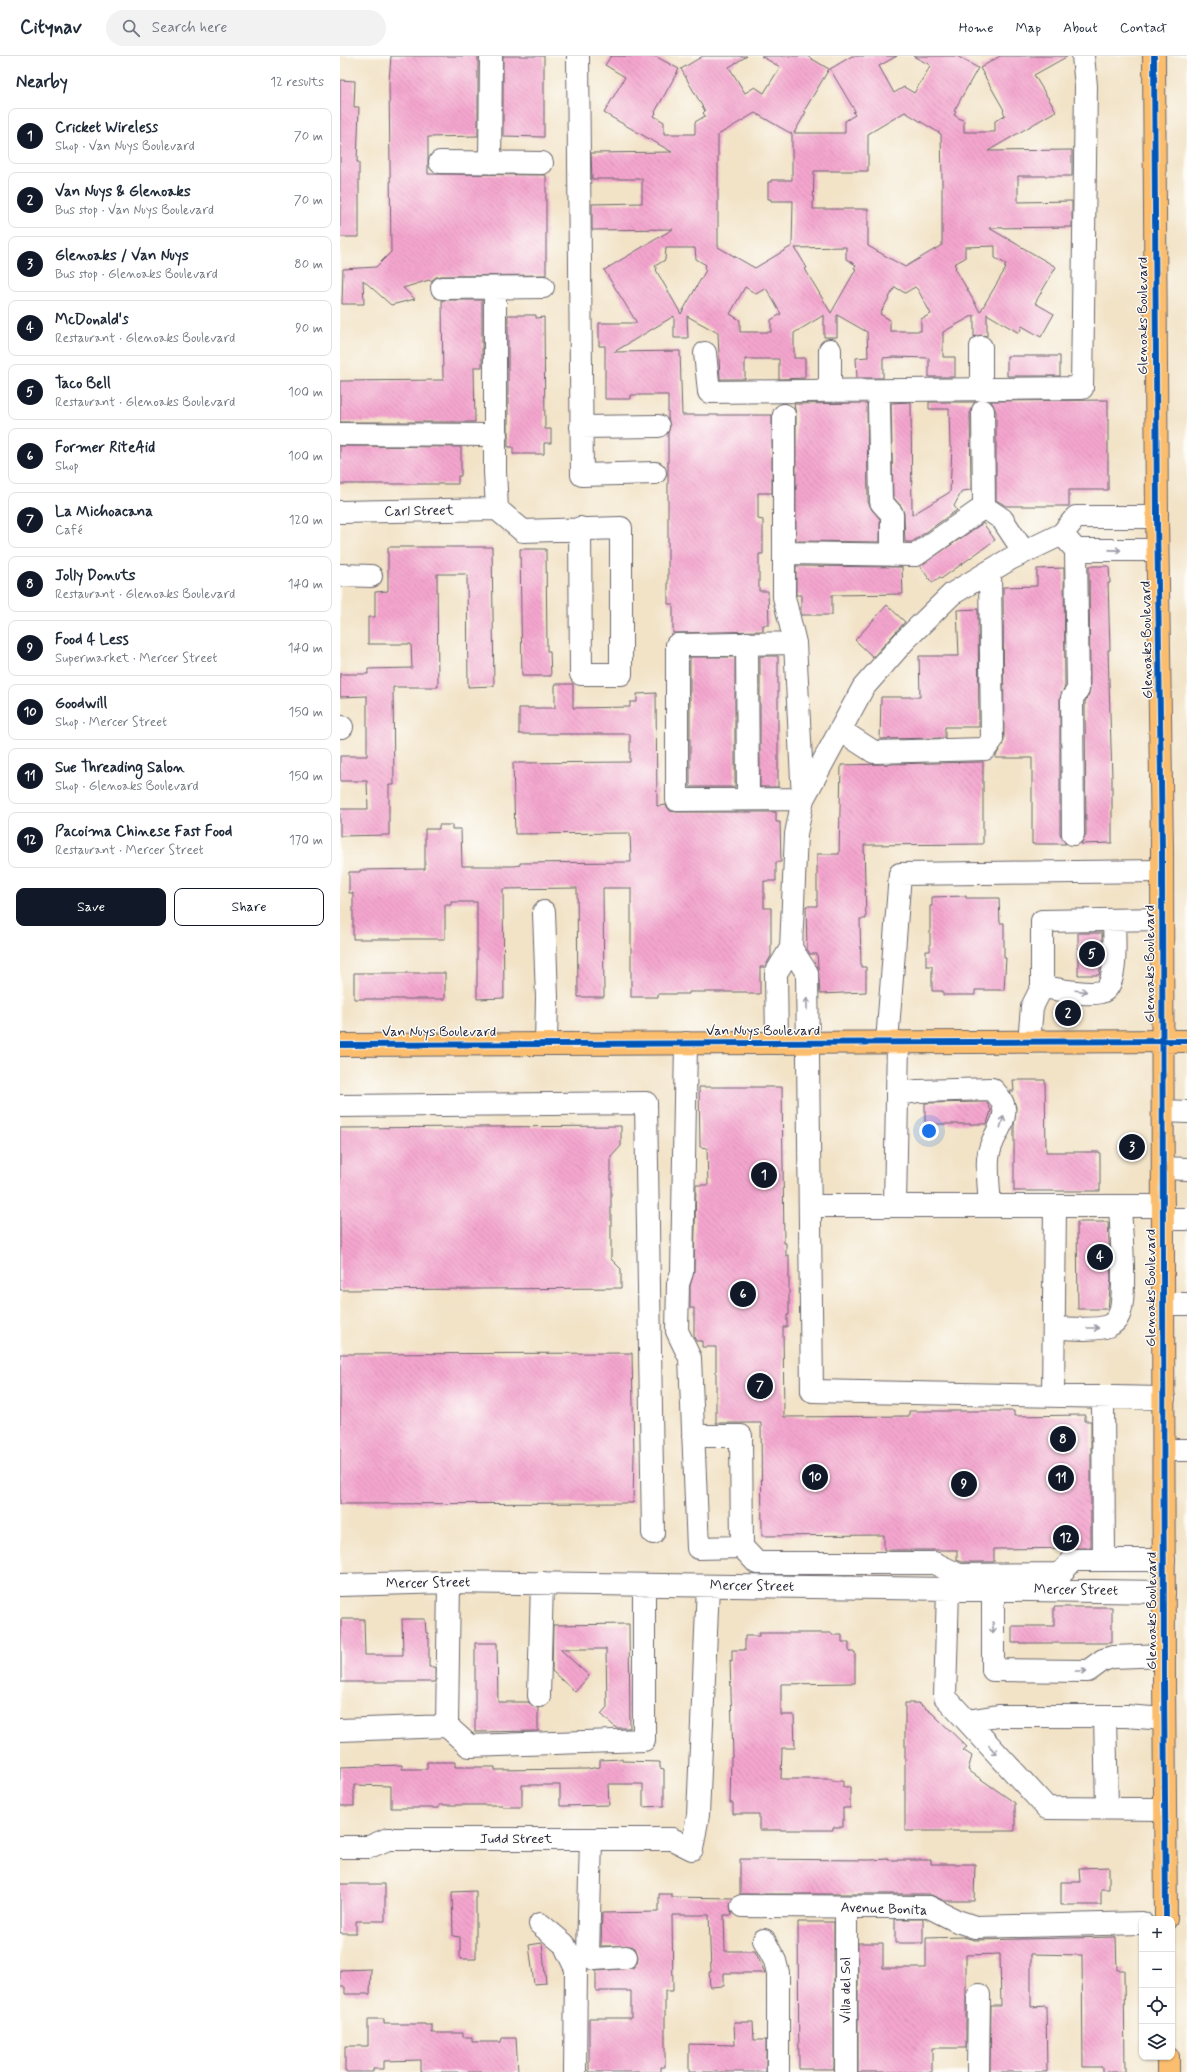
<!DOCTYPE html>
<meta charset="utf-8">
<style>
body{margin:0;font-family:Mynerve,sans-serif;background:#f2f2f3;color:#1f2937}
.controls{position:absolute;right:12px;bottom:12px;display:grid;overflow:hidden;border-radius:8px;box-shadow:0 1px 3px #0004}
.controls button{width:36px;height:36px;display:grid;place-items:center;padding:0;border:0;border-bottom:1px solid #e0e1e3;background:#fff;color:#1f2937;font:20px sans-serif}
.you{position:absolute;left:589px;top:1075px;width:14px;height:14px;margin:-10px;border:3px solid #fff;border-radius:50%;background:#1a73e8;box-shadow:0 0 0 6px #1a73e833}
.badge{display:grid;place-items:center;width:26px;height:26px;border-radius:50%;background:#111827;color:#fff;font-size:13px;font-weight:700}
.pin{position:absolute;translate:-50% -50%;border:2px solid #fff;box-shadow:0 1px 4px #0006}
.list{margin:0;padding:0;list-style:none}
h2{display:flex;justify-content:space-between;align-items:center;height:52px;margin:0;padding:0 16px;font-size:17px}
h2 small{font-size:13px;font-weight:400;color:#747a83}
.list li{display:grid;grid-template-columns:26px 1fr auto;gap:12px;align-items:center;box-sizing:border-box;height:56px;margin:0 8px 8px;padding:0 8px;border:1px solid #e0e1e3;border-radius:8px}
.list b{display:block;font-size:15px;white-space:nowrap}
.list p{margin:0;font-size:13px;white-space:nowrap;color:#747a83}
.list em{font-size:13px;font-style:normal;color:#747a83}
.actions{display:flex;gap:8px;padding:12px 16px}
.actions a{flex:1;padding:9px 0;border:1px solid #111827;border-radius:8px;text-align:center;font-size:14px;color:#111827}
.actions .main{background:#111827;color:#fff}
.icon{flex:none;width:22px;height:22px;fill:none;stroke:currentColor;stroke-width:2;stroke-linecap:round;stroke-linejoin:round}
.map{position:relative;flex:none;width:847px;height:2016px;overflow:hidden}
header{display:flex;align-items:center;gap:24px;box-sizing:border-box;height:56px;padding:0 20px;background:#fff;border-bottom:1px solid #e0e1e3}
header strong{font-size:19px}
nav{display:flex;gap:22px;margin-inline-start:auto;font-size:14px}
.search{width:280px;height:36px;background:#f2f2f3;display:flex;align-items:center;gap:10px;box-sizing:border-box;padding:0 14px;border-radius:22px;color:#747a83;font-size:15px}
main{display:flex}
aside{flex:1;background:#fff}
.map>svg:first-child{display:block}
.building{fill:url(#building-back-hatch);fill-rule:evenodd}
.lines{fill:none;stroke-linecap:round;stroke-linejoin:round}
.minor-casing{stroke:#6b666c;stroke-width:24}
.major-casing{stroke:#6b666c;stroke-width:24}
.minor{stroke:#fff;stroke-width:22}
.major{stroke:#fbbe6e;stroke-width:22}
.cycleway-casing{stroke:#fdfcf7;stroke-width:8}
.cycleway{stroke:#0057b8;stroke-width:6}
.oneway{stroke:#9c9ca7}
.labels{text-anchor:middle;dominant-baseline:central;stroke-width:3;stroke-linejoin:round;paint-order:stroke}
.street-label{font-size:14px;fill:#22223b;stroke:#fdfcf7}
</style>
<header>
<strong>Citynav</strong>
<div class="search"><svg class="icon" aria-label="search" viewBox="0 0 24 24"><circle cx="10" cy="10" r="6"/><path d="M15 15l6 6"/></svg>Search here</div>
<nav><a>Home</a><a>Map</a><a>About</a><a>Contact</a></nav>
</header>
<main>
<aside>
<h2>Nearby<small>12 results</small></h2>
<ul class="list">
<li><span class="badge">1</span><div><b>Cricket Wireless</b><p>Shop · Van Nuys Boulevard</p></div><em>70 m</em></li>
<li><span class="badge">2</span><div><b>Van Nuys &amp; Glenoaks</b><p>Bus stop · Van Nuys Boulevard</p></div><em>70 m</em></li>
<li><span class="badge">3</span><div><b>Glenoaks / Van Nuys</b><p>Bus stop · Glenoaks Boulevard</p></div><em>80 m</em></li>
<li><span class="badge">4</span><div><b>McDonald's</b><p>Restaurant · Glenoaks Boulevard</p></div><em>90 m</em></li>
<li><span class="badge">5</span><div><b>Taco Bell</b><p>Restaurant · Glenoaks Boulevard</p></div><em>100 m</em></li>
<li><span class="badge">6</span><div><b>Former RiteAid</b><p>Shop</p></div><em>100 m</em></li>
<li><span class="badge">7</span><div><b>La Michoacana</b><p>Café</p></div><em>120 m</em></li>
<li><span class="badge">8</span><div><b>Jolly Donuts</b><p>Restaurant · Glenoaks Boulevard</p></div><em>140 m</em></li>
<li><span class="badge">9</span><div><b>Food 4 Less</b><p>Supermarket · Mercer Street</p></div><em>140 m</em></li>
<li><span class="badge">10</span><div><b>Goodwill</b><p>Shop · Mercer Street</p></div><em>150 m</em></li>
<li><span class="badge">11</span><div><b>Sue Threading Salon</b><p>Shop · Glenoaks Boulevard</p></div><em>150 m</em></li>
<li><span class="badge">12</span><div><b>Pacoima Chinese Fast Food</b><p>Restaurant · Mercer Street</p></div><em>170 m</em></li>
</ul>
<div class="actions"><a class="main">Save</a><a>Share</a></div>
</aside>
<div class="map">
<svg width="847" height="2016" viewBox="0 0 847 2016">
<defs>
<pattern id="building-back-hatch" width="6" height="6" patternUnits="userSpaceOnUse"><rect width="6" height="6" fill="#f4a5ce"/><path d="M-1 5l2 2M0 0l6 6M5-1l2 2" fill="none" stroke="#d18eb2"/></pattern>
</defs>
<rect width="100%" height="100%" fill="#fdfcf7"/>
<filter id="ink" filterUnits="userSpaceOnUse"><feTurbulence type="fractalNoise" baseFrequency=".025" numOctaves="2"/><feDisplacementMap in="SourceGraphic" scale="8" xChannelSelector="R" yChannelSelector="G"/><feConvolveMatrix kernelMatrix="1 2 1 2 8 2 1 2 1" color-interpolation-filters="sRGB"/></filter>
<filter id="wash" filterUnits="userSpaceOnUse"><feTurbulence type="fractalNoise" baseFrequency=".012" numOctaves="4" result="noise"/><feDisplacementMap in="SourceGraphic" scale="16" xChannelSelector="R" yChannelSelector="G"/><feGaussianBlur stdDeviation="0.9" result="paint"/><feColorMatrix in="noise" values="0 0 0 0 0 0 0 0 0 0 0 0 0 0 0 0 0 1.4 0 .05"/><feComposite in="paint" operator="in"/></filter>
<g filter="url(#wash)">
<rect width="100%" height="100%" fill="#f2e3c7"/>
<g id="blocks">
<path class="building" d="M51,0h87v80l-50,1v37l118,1v100l-105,1 -5,1 -5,4 -2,-1 -26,8 12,11 -24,6 -28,-25 1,24h-22l1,-35 33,-2 15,-15 -2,-170z
M163,0h41v81l-41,-1z
M271,0h44l24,13 -24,43 1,1 -2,3 10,6v12h31v-12l10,-6 -2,-3 2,-2 -24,-42 22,-13h44l-18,11 16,26 10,-6 9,6 16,-26 -19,-11h46l22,13 -25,42 2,1 -12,21h51v-12l10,-6 -2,-3 2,-1 -25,-42 22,-13h45l-18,10 15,27 10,-6 10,6 14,-23 2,-5 -17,-9h44l21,12 -24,43 2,1 -2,3 10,6v11h31v-11l10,-6 -2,-4 1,-1 -24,-42 20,-12h68l-34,19 22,36 -68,40 84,-1v26h-54v26l54,-1v26l-83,1 67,39 -21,36 19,11 -13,23 -19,-11 -3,7 -32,-19v22l-6,-1 -7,2v-22l-31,17v25h12v20h-26v-19l-35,-1 -11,1v20h-26l-1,-20 12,-1 -1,-25 -30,-17v22h-13v-22l-30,18v25h11v20l-26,1v-20h-34v20h-25l-2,-46 -31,-17 1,22h-14v-22l-60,36 66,-1 2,64h90v78h-14v26l5,1v34h-4v37h9l1,34h-6v6l-90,2v-29h-5v-171l2,-7 -2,-8v-23h-37v4h-26v-53h-6v-23h38l-33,-53 69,-41 -81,1v-26l50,-1v-24h-50l-1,-26 81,-1 -68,-39 21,-36 -20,-12zM565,56l36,22 1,44v67l-37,22 -37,-21v-37h-55l1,-38h54v-37zM415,57l37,21v46h-21v2h-3v17h3v2h22l-1,45 -37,22 -37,-21v-112zM655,190v12l11,6 -2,3 2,1 -26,44 -25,-44 1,-1 -2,-3 11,-6v-11zM506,191v12l10,6 -2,3 2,1 -25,44 -26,-44 2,-1 -12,-20zM326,192h29l1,11 10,6 -2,4 2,1 -25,44 -25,-44 1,-1 -2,-3 10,-6zM405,231l11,7 10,-6 15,26 -10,6v12h-31v-12l-10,-6zM555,231l10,6 10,-6 3,3 13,24 -10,5v12h-31v-11l-10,-6z
M0,24l15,1 -1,26h5l-2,55h2v75h-19z
M102,244h40v67h-8l1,55h-135v-41l103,-1z
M168,259h28v3l8,-1 1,112h6v14h-7v11h-31v-7h-5z
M667,300h53v20h-53z
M768,344v90h-39v16h-63l-10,-6v-89l-5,-10z
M571,346l1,113 38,-23 2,-45h-2l-1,-38h-20v-7h46l-5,9 1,79 -9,1 -8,15 3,4 -45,32h-7l-1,-29 -3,-7 -8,-9 -2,-94z
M527,347l1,99 4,8 8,9v23l-84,-1v-126l-2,-11z
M0,390l121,1v29h-3v8h-118z
M643,467l12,17 -54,39 -1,-2 -8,6 -12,-17z
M48,491h104l2,139 -26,1 -1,-113h-30l1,113h-45l1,98h-5v50l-49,1v-27h28l-1,-28h-27v-25h27v-60l-27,1v-23h28v-5l44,-1 -1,-24h-43v-27h7v-25l13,-1z
M180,493h26l1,102h3l1,25h-29z
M456,510l106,1 1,27 -71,1v20h-31v-20h-5z
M749,510h20l1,17h-2l2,67h-2l4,128v65l-31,1 5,-10 -1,-132 5,-12z
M724,512l1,118 -5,12v136l6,10h-34v-86h-37l9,-18 -1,-153 34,-1v-17z
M547,549l18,17 -32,35 -18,-17z
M638,553l1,118h-34v11l-65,1 1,-42h39l-1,-41h40l-2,-46z
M420,600h18v131h-18z
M350,601h45v130h-45z
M215,628h18v24l57,-1v-5h7v-8l19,-1 1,113 9,-1 4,6 7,1h99v10h4l1,40h-5v19h-12v27h7v48l-6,11h-5v27h-12l-1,-2h-58v2h-31v3h-27v-109h-28l1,109h-26l-1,-109 -74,1 1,109 -27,1v-97h-26v3h-6v34h-92v-46h-4v-21h11v-2l65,-1v-40h14v-4h13v4h9l1,37h52l6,-1v-2l111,-1 -1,-29 -115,1 -2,-71 117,-1v-28h-111v-26h36z
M643,706v82l-119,1 2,74h-6l1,48h5v25l-46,2 -3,-40h-7l-3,-5 -1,-43h11v-52h22l2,-89z
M626,840v2h33l1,25h4v35h2l-2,32h-29v5h-32v-4h-11v-25h-6v-15h4v-45h2v-9z
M738,877h24v27l-3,15h-21z
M14,917h91v26h-91z
M673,1024h32l1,72h54v39h-86v-65l2,-19 -6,-16h4z
M359,1031h83l2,156h2v13l3,-1v60h-2v12h-4l1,90 125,-1v-5h105v5l71,-1v6h6v127l-97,1v13h-32l-5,-2v-10h-73v-15l-122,1 -1,-113h-45v-76h-14v-6h-6l-2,-4v-29h-4v-22l4,-14 2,-87h12l-1,-37 -7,-1z
M646,1046l5,8 -4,14h-59v-2h-3v-19z
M281,1070v20l-10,11v102l10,10v19l-281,2v-162z
M737,1166h31l3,57 -3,30h-30z
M292,1297l2,103 -1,47 -293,1v-150z
M714,1551h58v36h-100v-17h42z
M1,1563h23l1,36h38l-1,-36h23l1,14h2v6l1,-1v29h6v15h-94z
M289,1568l1,104h-14l-15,-14 6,-7 -1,-58h-46l29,27 -14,16 -23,-21 1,-46z
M419,1577h73v2h10v7h7v10h6v31l-74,1v31h13l1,33h-13l-1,31h51v2h11v6h7v21h-7v19h-10v3h-74v-16h-26v-11h-3l1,-46h2l-3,-97 2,1v-11h13v-14h14z
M135,1587h22l1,59h30l10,6v23l-63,1z
M565,1647h13l14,10 35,34 -4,3 9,6 -4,14 47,33v28h-110z
M282,1703v2l38,1v6l4,1v37l-21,1v-23h-35l1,21 -49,1v-21h-38v22h-20v-2h-63v3h-48v-22l-37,-1v21h-14v-39l62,-2v4h25v-7h28v5h40v3l92,-1 13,-2v-7z
M400,1803l130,1 18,-1v1h43v4h44l-1,37h-29l-16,-7h-189z
M769,1811v22h-8v16h-40v-23h19l-1,-14z
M0,1828h45v37h-29v12h-16z
M136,1835v68h-16v-22l-7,-1 -1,-44z
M319,1838h13v3l61,1 -3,8 2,9h-8l1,36h30l10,22h-41v13l-14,1 -1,-15h2l-2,-57h-37l1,76h-8v76h-4v5h-72v-54h42v-27h-35v-20l37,-3 4,-5 1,-6 -2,-7 -5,-4h-30l1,-33 57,-1z
M555,1863h28v24h-28z
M458,1866h36v147h-35z
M623,1881l12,3 141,-3 1,33h7l1,102h-23v-5h-19l-1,-112 -51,-1v53l15,-1 1,66h-57l1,-66h10l-1,-52 -34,1v93h-34v24h-74v-129h25v25h43v-30z
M202,1887l4,40 -12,1 -5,-39z
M31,1913l-1,25h-25v-7h-5v-17z
M28,1963h16v5h41v1h7v8h31v4h9v5h29l1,-4h14l2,34h-97v-12l-37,1v8h-11v3h-28v-26h23z
M394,1966h19l1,18h12v32h-77v-28l46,1z"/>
</g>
</g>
<g filter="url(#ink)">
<use href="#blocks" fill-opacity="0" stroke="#6b666c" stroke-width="1"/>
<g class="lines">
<defs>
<path id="minor" d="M238,0l4,419 73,-2
M100,106l102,1
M150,107l1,-107
M102,232l101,-1
M155,232v184l2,37 26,22 98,-3v146h-40l-1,-146
M641,291v42
M365,297l4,39 373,-4 4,-302 -3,-30
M490,334v-40
M539,349l2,97 11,12v41
M643,355l1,96 18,12 22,33
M241,371l77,-1
M0,378l156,1
M0,456l157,-3
M722,478l14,16 2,140 -6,8 1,136
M736,494h81
M444,497l132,2 68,-48
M0,519l31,1
M407,587l1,156
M455,587l-118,2v155l126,-1
M0,671h2
M500,674l34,22 111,-3 7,-9 -2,-169
M463,743l60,-111 42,-48 47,-46 58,-35 52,-25 14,-17h81
M204,856l3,86 -1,46
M451,892l16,25 5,418 352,7
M702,931c16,2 44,9 59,5 18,-4 13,-56 13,-72
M547,986l13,-168 262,-3
M689,986l3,-35 10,-20v-66l120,-2
M346,987l-4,229 -4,12 -1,47 13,27 8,190 44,-1 15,16h177l25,12 101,-1 13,-14h91
M437,987l-1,-70 15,-25 5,-114 7,-35 -8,-156 -11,-46v-182
M557,1038l21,-3 74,-2c29,27 -2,41 -4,70 -1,15 1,31 2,47
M0,1050l306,-3 7,430
M823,1055l24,1
M823,1112l24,1
M470,1150h353
M555,1150l3,-164
M823,1163h24
M824,1248h23
M714,1272c14,0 42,3 54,-2 5,-2 9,-6 11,-11 8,-18 2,-86 1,-109
M713,1340l2,-190
M763,1341l1,163
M353,1380h48l1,111
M824,1394h23
M0,1529l109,-3 715,10
M608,1533l-3,108 102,111 118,1
M653,1533v81l95,1 15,-11 10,-3 51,-2
M199,1640l3,-113
M765,1660l2,92
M627,1665l31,-5h128l38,3
M107,1670l22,20 175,-6v-155
M0,1674l107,-4 2,-144
M251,1783l-3,115 6,5 32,-2
M0,1791h29l19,-8h284l20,10 6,-34 10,-229
M402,1850l187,1 28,14 18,6 167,-4
M200,1868l24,20 12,25 -1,103
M424,1884l11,21 3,12v99
M506,2016v-164
M638,2016l1,-77"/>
<path id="major" d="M814,0l3,461 5,331 2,831 2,240
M0,989l847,-4
M828,2001v15"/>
</defs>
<use href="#minor" class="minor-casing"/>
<use href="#major" class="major-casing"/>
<use href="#minor" class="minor"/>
<use href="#major" class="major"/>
<defs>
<path id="cycleway" d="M814,0l3,461 5,331 2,831 2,240
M0,989l847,-4"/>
</defs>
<use href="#cycleway" class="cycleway-casing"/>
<use href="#cycleway" class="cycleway"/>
</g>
<defs><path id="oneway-shaft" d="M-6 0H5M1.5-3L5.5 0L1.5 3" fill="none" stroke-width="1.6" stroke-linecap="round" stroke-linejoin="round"/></defs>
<g class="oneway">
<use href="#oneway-shaft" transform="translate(775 494) rotate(1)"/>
<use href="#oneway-shaft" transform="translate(741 935) rotate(7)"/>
<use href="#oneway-shaft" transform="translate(467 948) rotate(-90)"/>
<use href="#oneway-shaft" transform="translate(662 1066) rotate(-73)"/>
<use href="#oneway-shaft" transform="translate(753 1272)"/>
<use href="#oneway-shaft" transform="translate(653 1572) rotate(90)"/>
<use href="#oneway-shaft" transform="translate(741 1615)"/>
<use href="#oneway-shaft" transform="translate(653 1694) rotate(47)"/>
</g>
</g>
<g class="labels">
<g class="street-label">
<text transform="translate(803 260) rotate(-90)">Glenoaks Boulevard</text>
<text transform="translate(79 455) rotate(-1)">Carl Street</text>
<text transform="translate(807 584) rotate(-91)">Glenoaks Boulevard</text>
<text transform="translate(810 908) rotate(-90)">Glenoaks Boulevard</text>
<text x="423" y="975">Van Nuys Boulevard</text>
<text x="99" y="976">Van Nuys Boulevard</text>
<text transform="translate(811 1232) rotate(-90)">Glenoaks Boulevard</text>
<text transform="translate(88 1527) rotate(-1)">Mercer Street</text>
<text transform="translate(412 1530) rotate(1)">Mercer Street</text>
<text transform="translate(736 1534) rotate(1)">Mercer Street</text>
<text transform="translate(812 1555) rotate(-90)">Glenoaks Boulevard</text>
<text x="176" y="1783">Judd Street</text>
<text transform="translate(544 1853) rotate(2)">Avenue Bonita</text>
<text transform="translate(506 1934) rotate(-90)">Villa del Sol</text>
</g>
</g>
</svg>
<div class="controls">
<button>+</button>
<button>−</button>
<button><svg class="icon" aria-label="locate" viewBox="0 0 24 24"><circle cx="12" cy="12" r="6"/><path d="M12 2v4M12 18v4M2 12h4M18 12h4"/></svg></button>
<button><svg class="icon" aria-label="layers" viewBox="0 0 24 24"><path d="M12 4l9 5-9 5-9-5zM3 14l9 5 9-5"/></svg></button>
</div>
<div class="you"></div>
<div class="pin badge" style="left:424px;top:1119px">1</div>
<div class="pin badge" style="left:728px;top:957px">2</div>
<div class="pin badge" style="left:792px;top:1091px">3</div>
<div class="pin badge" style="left:760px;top:1201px">4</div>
<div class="pin badge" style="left:752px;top:898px">5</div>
<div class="pin badge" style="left:403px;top:1238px">6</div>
<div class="pin badge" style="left:420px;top:1330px">7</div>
<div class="pin badge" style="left:723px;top:1383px">8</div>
<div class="pin badge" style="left:624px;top:1428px">9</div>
<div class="pin badge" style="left:475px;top:1421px">10</div>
<div class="pin badge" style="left:721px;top:1422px">11</div>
<div class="pin badge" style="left:726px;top:1482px">12</div>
</div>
</main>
